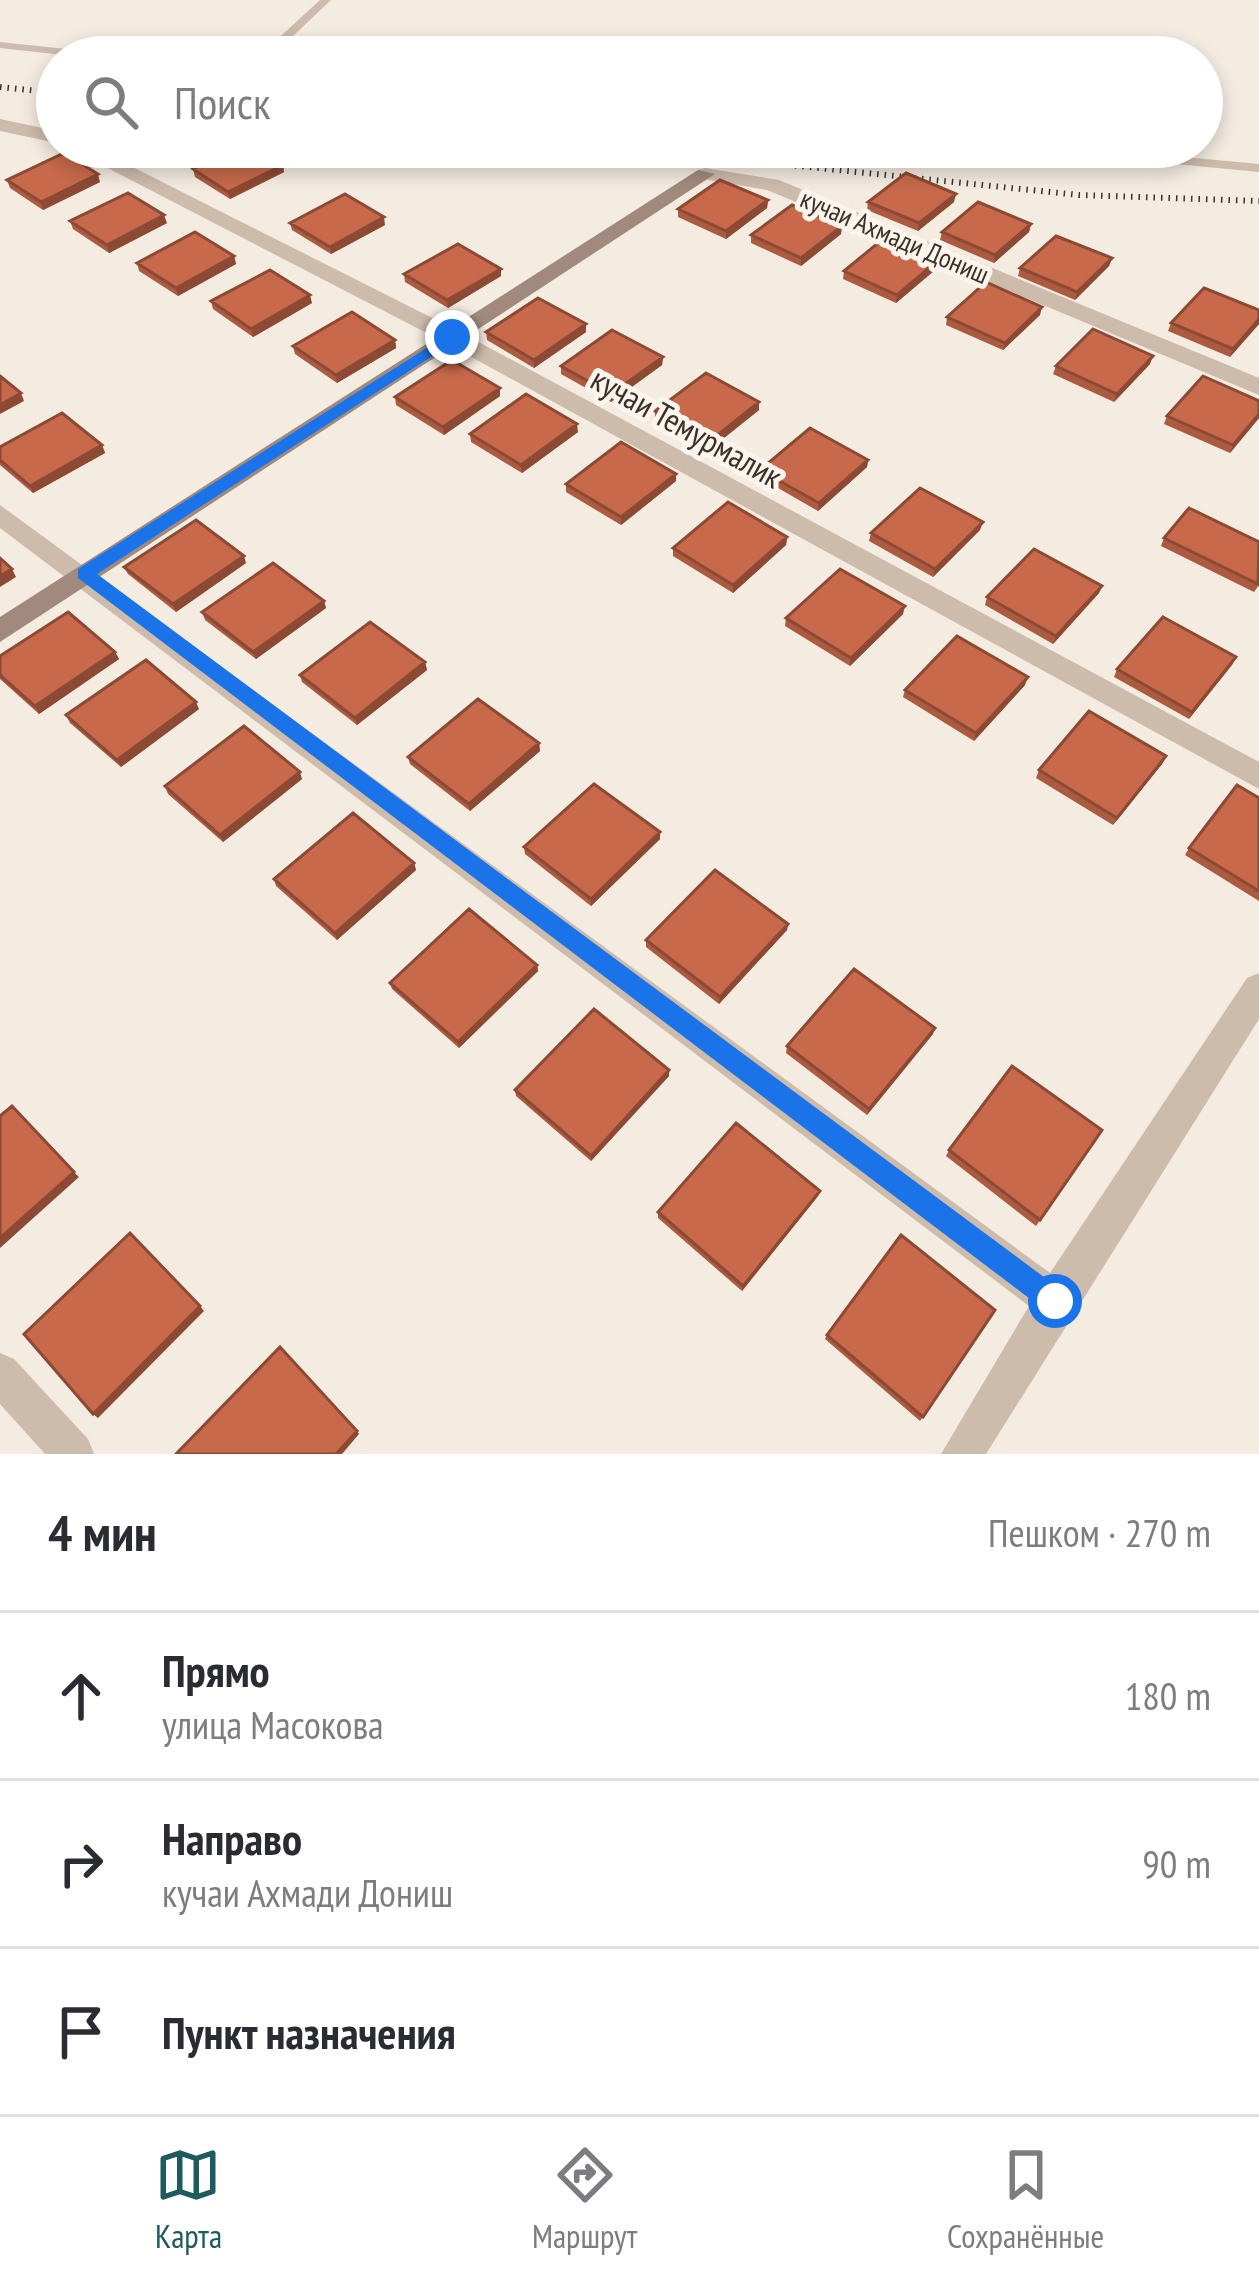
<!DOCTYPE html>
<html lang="ru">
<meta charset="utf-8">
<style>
body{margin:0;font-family:"PT Sans Narrow",sans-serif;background:#f2f2f3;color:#2b2b33}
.stop{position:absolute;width:36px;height:36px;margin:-27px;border:9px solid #1a73e8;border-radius:50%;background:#fff}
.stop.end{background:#1a73e8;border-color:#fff;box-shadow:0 3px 12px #0008}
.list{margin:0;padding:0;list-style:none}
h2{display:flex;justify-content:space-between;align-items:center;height:156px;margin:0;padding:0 48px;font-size:51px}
h2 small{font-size:39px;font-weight:400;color:#7c7c81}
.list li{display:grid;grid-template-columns:78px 1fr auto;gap:36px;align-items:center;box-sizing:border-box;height:168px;padding:0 48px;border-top:3px solid #e1e1e2}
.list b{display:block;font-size:45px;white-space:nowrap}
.list p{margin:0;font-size:39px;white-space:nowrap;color:#7c7c81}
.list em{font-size:39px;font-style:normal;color:#7c7c81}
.icon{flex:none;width:66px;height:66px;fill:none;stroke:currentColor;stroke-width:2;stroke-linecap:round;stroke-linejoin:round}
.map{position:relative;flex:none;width:1259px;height:1454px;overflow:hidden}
.search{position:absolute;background:#fff;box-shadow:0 6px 18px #0003;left:36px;right:36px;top:36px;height:132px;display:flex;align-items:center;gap:30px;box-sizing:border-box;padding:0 42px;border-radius:66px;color:#7c7c81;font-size:45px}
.sheet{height:660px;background:#fff}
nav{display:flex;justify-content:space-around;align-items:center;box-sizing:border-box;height:168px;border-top:3px solid #e1e1e2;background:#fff;font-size:33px;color:#7c7c81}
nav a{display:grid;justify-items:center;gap:6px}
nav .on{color:#1f5a5e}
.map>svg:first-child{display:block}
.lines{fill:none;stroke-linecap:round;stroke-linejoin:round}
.lane{fill:#cdbbac;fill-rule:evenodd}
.street{fill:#cdbbac;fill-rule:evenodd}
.secondary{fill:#a18a7d;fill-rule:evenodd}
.rail{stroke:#3b302b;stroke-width:6;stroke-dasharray:1.5 6;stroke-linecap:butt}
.wall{fill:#ac5a40}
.shaded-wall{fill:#8c4a34}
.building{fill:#c8694b;stroke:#8c4a34;stroke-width:3}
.route{fill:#1a73e8}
.labels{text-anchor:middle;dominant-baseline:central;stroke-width:10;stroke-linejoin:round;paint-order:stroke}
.far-street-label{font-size:27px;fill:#3b302b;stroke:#fbf5ee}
.street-label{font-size:33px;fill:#3b302b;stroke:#fbf5ee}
</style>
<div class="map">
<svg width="1259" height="1454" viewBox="0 0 1259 1454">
<rect width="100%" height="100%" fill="#f4ebe1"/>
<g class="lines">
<path class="lane" d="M320,0h11l-60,57h-13z
M0,42l113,12 6,3h-38l-81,-9z
M1032,147h44l183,17v8l-221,-21z"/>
<path class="street" d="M0,119l57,12v12l-57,-12z
M67,147h26l367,185 799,430v27l-815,-447z
M705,168l74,12 480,198v17l-492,-205 -69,-12v-8z
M0,505l1050,768 197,-295 12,-5v46l-273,435h-45l88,-148 -1029,-778z
M0,1353l14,6 74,80 6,15h-49l-45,-50z"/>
<path class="secondary" d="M698,170l17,4 -715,468v-25z"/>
<path class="rail" d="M0,87l57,6
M616,147l463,48 180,6"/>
</g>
<path class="wall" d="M283,165l1,7 -54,27 -35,-22 -2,-8z
M7,180l93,2 -57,28 -33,-22z
M768,200l-1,8 -41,31 -48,-22v-8z
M868,202h86l-36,29 -51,-21z
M70,221l97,2 -58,30 -36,-24z
M290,223l95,2 -54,29 -39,-24z
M1031,224l-2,8 -35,31 -54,-23 2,-8z
M842,226l-1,8 -40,32 -50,-23v-8z
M234,256l2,8 -58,32 -39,-25 -2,-8z
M1112,258l-3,8 -34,34 -57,-24 2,-8z
M936,262l-1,8 -39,33 -53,-24 1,-8z
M501,269v7l-53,32 -43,-26 -1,-8z
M211,301l101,2 -59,34 -40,-28z
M1040,315l-37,35 -57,-25 1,-8z
M1259,319v5l-29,33 -62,-26 3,-8z
M486,332h100l-52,36 -47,-28z
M395,340l1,8 -59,35 -42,-29 -2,-8z
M663,357l-1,8 -51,37 -50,-28v-8z
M1150,364l-36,38 -61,-28 3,-8z
M500,396l-56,39 -48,-30 -1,-8z
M1259,401v17l-29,35 -66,-29 3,-8z
M759,410l-50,40 -54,-31v-8z
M578,432l-56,41 -51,-31 -1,-8z
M102,445l3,8 -72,40 -33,-28v-18z
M868,460l-1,7 -49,44 -59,-34 1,-7z
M676,474v7l-55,44 -55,-33v-8z
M980,530l-47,47 -64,-36 2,-8z
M787,537l-1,8 -53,48 -60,-37v-8z
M1164,538l95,4v43l-5,7 -93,-46z
M246,563l-70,49 -48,-38 -4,-7z
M1102,586l-3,7 -46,51 -68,-39 2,-8z
M324,601l2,7 -70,51 -51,-39 -3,-8z
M903,614l-53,52 -65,-40 1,-8z
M115,652l4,7 -80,55 -39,-35v-23z
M1236,657l-47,62 -75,-42 3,-8z
M425,662l2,8 -70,55 -55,-43 -2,-7z
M1025,685l-51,56 -71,-44 2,-7z
M199,709l-78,58 -51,-44 -4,-8z
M539,743l1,8 -70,60 -60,-47 -2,-7z
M1166,756l-4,8 -49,61 -77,-47 3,-8z
M302,779l-79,63 -55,-48 -3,-8z
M1259,798v103l-74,-46 4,-7z
M660,832v7l-69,67 -66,-52 -1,-7z
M414,863l2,7 -79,70 -61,-54 -2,-7z
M788,924l-1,6 -68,74 -73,-57v-7z
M537,965l1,6 -79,77 -67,-59 -2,-6z
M933,1034l-66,81 -81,-62 1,-7z
M669,1070v6l-78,85 -75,-65 -1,-6z
M1102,1130l-66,96 -90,-70 3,-6z
M818,1196l-76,95 -84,-73v-6z
M995,1310l-75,111 -95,-82 2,-4z"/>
<path class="shaded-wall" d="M283,165l1,7 -54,27 -2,-7z
M98,174l2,8 -57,28 -2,-8z
M956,194l-2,8 -36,29 1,-8z
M768,200l-1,8 -41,31v-8z
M164,215l3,8 -58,30 -2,-8z
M384,217l1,8 -54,29 -1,-7z
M1031,224l-2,8 -35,31 1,-8z
M842,226l-1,8 -40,32v-8z
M234,256l2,8 -58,32 -2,-8z
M1112,258l-3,8 -34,34 2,-8z
M936,262l-1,8 -39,33 1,-8z
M501,269v7l-53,32 -1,-8z
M310,295l2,8 -59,34 -2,-8z
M1042,307l-2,8 -37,35 2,-7z
M1259,319v5l-29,33 3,-8z
M586,324v8l-52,36v-8z
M395,340l1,8 -59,35 -1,-8z
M1153,356l-3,8 -36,38 3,-8z
M663,357l-1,8 -51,37v-8z
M500,388v8l-56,39 -1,-8z
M21,393l3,8 -24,13v-9z
M759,402v8l-50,40v-8z
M1259,414v4l-29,35 3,-8z
M577,424l1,8 -56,41 -1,-8z
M102,445l3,8 -72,40 -3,-7z
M868,460l-1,7 -49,44 1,-8z
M676,474v7l-55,44v-8z
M983,522l-3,8 -47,47 2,-8z
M787,537l-1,8 -53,48v-8z
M244,556l2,7 -70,49 -3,-8z
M12,569l4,8 -16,10v-11z
M1102,586l-3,7 -46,51 3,-8z
M324,601l2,7 -70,51 -3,-7z
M905,606l-2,8 -53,52 1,-8z
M115,652l4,7 -80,55 -4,-8z
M1236,657l-4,8 -43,54 3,-7z
M425,662l2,8 -70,55 -2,-7z
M1028,677l-3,8 -51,56 2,-8z
M196,702l3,7 -78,58 -4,-7z
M539,743l1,8 -70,60 -1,-7z
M1166,756l-4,8 -49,61 4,-7z
M300,772l2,7 -79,63 -3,-7z
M660,832v7l-69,67v-7z
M414,863l2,7 -79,70 -2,-7z
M788,924l-1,6 -68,74 1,-7z
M537,965l1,6 -79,77 -1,-6z
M935,1028l-2,6 -66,81 2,-6z
M669,1070v6l-78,85v-5z
M74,1172l5,5 -79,71v-10z
M820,1191l-2,5 -76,95 1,-5z
M200,1306l4,5 -106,107 -5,-4z
M357,1431l2,3 -17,20h-6z"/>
<path class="building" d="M239,147h14l30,18 -55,27 -35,-23z
M64,153l34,21 -57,28 -34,-22z
M906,173l50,21 -37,29 -51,-21z
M720,180l48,20 -42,31 -48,-22z
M128,193l36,22 -57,30 -37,-24z
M345,194l39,23 -54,30 -40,-24z
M978,202l53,22 -36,31 -53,-23z
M792,205l50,21 -41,32 -50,-23z
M195,232l39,24 -58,32 -39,-25z
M1056,236l56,22 -35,34 -57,-24z
M883,239l53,23 -39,33 -53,-24z
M458,244l43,25 -54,31 -43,-26z
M270,270l40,25 -59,34 -40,-28z
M986,282l56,25 -37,36 -58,-26z
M1204,288l55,22v9l-26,30 -62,-26z
M538,298l48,26 -52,36 -48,-28z
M352,312l43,28 -59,35 -43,-29z
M1093,329l60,27 -36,38 -61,-28z
M612,330l51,27 -52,37 -50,-28z
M452,360l48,28 -57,39 -48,-30z
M706,373l53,29 -50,40 -54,-31z
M0,376l21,17 -21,12z
M1203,376l56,25v13l-26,31 -66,-29z
M526,394l51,30 -56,41 -51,-31z
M62,413l40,32 -72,41 -30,-26v-13z
M810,428l58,32 -49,43 -59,-33z
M621,442l55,32 -55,43 -55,-33z
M920,488l63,34 -48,47 -64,-36z
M728,502l59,35 -54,48 -60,-37z
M1189,508l70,34 -1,42 -94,-46z
M196,520l48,36 -71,48 -49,-37z
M1034,549l68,37 -46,50 -69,-39z
M0,558l12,11 -12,7z
M273,563l51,38 -71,51 -51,-40z
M840,569l65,37 -54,52 -65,-40z
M68,612l47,40 -80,54 -35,-31v-19z
M1163,617l73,40 -44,55 -75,-43z
M370,622l55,40 -70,56 -55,-43z
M957,636l71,41 -52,56 -71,-43z
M146,660l50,42 -79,58 -51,-45z
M478,699l61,44 -70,61 -61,-47z
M1089,711l77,45 -49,62 -78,-48z
M244,726l56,46 -80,63 -55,-49z
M594,784l66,48 -69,67 -67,-52z
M1237,785l22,13v93l-70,-43z
M353,813l61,50 -79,70 -61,-54z
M715,870l73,54 -68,73 -74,-57z
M469,909l68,56 -79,77 -68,-59z
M854,969l81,59 -66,81 -82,-63z
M594,1009l75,61 -78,86 -76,-66z
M1012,1066l90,64 -62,90 -91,-70z
M12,1106l62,66 -74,66v-122z
M736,1123l84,68 -77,95 -85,-74z
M130,1233l70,73 -107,108 -69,-80z
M901,1235l94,75 -72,107 -96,-82z
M280,1347l77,84 -21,23h-160z"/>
<path class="route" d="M452,332l5,8 -360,234 967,718v19h-18l-968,-733v-9z"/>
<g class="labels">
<g class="far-street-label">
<text transform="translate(895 236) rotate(23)">кучаи Ахмади Дониш</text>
</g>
<g class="street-label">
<text transform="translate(687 427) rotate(29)">кучаи Темурмалик</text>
</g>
</g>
</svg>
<div class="stop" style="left:1055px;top:1301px"></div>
<div class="stop end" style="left:452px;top:337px"></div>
<div class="search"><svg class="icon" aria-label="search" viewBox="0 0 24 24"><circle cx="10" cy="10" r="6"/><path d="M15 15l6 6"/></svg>Поиск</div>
</div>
<section class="sheet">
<h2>4 мин<small>Пешком · 270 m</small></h2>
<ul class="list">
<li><svg class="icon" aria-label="ahead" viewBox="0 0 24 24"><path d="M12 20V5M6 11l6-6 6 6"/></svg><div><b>Прямо</b><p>улица Масокова</p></div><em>180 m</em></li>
<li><svg class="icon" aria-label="right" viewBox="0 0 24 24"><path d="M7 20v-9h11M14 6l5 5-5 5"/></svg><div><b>Направо</b><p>кучаи Ахмади Дониш</p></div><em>90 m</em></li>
<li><svg class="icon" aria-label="arrive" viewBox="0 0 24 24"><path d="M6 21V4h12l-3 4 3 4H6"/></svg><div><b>Пункт назначения</b></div></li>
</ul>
</section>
<nav>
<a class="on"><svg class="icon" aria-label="map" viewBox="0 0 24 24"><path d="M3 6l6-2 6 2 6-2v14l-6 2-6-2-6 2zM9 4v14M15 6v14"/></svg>Карта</a>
<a><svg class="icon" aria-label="directions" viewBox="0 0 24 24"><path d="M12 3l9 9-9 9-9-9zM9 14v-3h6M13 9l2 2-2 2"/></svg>Маршрут</a>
<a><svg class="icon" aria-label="saved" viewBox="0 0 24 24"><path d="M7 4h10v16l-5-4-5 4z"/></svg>Сохранённые</a>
</nav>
